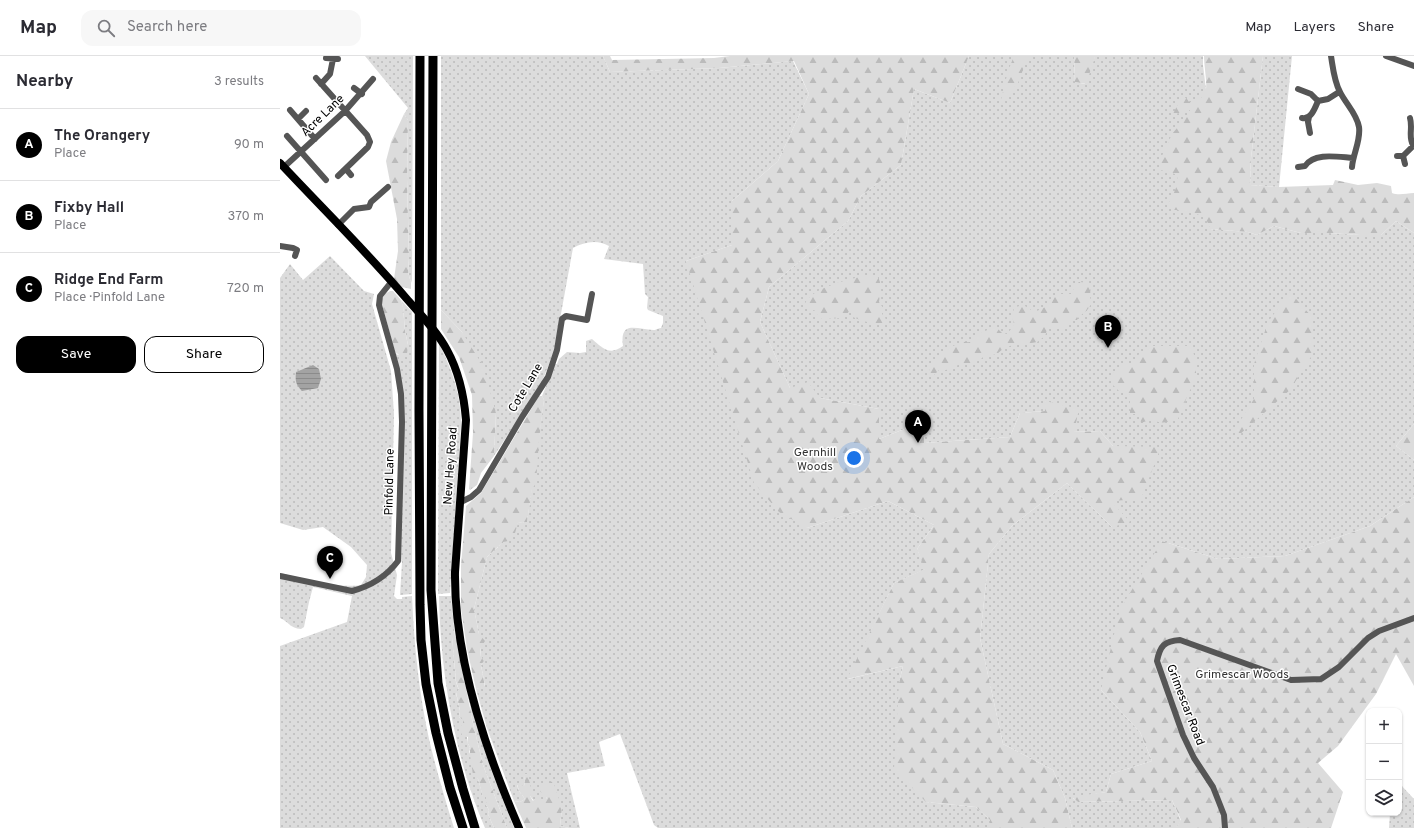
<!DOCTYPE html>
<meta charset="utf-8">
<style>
body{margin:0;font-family:Overpass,sans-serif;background:#f7f7f7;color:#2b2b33}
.controls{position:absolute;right:12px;bottom:12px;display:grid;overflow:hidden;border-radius:8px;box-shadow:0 1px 3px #0004}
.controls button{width:36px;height:36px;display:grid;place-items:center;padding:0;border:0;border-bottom:1px solid #e1e1e2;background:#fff;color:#2b2b33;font:20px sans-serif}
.you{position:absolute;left:574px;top:402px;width:14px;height:14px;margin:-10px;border:3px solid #fff;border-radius:50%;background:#1a73e8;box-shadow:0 0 0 6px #1a73e833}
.badge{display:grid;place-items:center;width:26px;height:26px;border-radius:50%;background:#000;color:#fff;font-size:13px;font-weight:700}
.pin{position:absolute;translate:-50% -33px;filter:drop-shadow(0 1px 2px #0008)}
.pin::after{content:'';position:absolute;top:21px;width:14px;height:12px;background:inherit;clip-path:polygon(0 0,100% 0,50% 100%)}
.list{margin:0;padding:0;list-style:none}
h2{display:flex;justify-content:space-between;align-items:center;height:52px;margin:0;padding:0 16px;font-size:17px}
h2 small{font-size:13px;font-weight:400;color:#7c7c81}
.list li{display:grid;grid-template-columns:26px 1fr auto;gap:12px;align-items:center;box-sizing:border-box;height:72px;padding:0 16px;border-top:1px solid #e1e1e2}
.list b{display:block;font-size:15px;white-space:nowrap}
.list p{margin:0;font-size:13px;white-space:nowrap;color:#7c7c81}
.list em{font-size:13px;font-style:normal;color:#7c7c81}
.actions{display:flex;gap:8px;padding:12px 16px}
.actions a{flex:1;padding:9px 0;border:1px solid #000;border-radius:12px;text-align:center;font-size:14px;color:#000}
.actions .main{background:#000;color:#fff}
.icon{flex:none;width:22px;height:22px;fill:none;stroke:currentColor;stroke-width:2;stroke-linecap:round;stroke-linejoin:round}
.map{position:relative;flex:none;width:1134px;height:772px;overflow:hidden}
header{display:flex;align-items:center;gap:24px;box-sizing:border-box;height:56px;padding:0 20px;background:#fff;border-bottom:1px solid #e1e1e2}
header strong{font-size:19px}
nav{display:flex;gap:22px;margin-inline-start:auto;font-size:14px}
.search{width:280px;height:36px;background:#f7f7f7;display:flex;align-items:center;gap:10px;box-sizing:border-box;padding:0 14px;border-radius:12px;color:#7c7c81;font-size:15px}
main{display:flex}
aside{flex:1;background:#fff}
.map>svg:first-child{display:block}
.grass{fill:url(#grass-dots)}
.forest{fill:url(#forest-firs)}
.water{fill:url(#water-rules)}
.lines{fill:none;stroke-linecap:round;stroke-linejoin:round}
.minor{stroke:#555;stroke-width:6}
.major{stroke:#000;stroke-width:8}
.highway{stroke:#000;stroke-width:9}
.labels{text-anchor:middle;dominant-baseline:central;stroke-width:3;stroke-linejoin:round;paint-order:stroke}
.street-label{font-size:12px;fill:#000;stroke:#fff}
.park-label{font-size:12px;fill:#333;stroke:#fff}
</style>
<header>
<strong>Map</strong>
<div class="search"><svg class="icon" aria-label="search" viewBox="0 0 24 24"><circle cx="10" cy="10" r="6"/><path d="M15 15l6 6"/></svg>Search here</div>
<nav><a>Map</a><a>Layers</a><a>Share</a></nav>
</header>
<main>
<aside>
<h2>Nearby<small>3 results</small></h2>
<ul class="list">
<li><span class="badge">A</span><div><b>The Orangery</b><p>Place</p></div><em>90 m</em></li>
<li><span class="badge">B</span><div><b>Fixby Hall</b><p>Place</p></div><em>370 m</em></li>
<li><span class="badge">C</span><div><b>Ridge End Farm</b><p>Place · Pinfold Lane</p></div><em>720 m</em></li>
</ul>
<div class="actions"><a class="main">Save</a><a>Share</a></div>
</aside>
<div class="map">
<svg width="1134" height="772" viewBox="0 0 1134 772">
<defs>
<pattern id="grass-dots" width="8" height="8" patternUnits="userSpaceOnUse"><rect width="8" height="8" fill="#dcdcdc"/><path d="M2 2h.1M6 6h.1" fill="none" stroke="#bbb" stroke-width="1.8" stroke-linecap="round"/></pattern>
<pattern id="forest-firs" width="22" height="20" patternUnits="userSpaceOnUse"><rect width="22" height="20" fill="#dcdcdc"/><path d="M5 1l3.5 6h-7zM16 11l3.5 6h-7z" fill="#bbb"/></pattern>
<pattern id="water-rules" width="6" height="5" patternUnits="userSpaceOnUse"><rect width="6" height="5" fill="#a3a3a3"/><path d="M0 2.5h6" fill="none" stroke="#8b8b8b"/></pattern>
</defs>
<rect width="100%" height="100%" fill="#fff"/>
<path class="grass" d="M85,0h48l-1,224 -1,3 -3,-11 1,-14 -2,-79 1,-59 -4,-6 4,-6z
M161,0h162l7,16 109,-4 74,-7 16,33 -31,67 -46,40v44l-46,16 121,267 81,-27 46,24 -17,24 9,20 -32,14 -46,96 55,-13 -4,17 27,119 50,5 14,13v8h-332l-4,-3 -34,-91 -21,8 6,24 -38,7 13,55h-11l-9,-2 2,-18 -15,-11 -1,2h-11l-1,2 -4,-5 -6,-21 1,5 -1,6 -7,-1 2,6 6,8 -5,3 -6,-1 -27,-73 -11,-39 9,-3 -4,-21 3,-4 -3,-4 -2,-23 -5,-25 13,-52 11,-10 20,-24 9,-1 17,-122 -2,-4 13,-32h2l2,-5 8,-7 13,1 6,-1v-11l6,-2c10,9 18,17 31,7 -4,-28 17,-15 32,-16 2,-1 4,-2 6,-2l2,-5v-7l-15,-6 -1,-2 1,-11 -3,-3 -2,-30 -39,-5 5,-13c-12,-7 -25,-4 -36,2l-19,104 -13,32 -47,72 2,-43 -34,-81 -21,-22z
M689,0h105l1,26 10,2 10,-28h108v9l8,65 -1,99 38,3 9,3 17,-9 27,7h28l31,2h21l15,-14 18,12v191l-18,22 18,14v37l-44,29 -85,30 -67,3 -56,-18 -61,149 39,42 12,29 -41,13 -5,18 -33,6 5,4 94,-2 9,21 -5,7h-104l-7,-30 -12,-28 -50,-26 -23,-106 9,-84 23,-28 55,-43 45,44 -2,-26 3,-55 -13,-15 -27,1 -28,-31v10l-25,2 -10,24 -86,6 1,-22 -46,18v-30l-59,-11 -30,-10 -30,-66 9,-35 79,-66 13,-25 40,-31 13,-76 36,14z
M983,0h29l-13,131 -29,-2 1,-27z
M50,200l34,35 10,3 -2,10 19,67 3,43 -3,139 6,22 -3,21 3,3h5v-2l10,-1c2,48 7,97 17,143 7,30 16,60 25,89h-174v-182l67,-24 5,-26 -39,-9 -4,15 -5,25 -3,2c-11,-1 -12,-7 -21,-11v-45c22,5 59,16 81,12l5,-8 1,-12 -16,-18 -28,-20 -20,3 -23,-7v-245l10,-14 13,16z
M121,244l11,12v282l-12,1 2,-33 -2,-3 4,-129 -9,-78 3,3 10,-10 -3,-14 -2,-24z
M159,287c13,28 22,50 22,82l-11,168 -12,1z
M159,540h12l4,41h-3l3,33 1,2c-2,7 1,13 3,18l-3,3 4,18 -1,6 4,3c0,8 5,16 5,24l2,3 -1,5 3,5v12l6,10 5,17 3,1v8l3,5 -1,4 6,14h-9c-30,-69 -45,-157 -46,-232z
M186,633l26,83 22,56h-7l-24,-63 -12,-50c1,-6 -4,-19 -5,-26z
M1119,727l15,16v29h-25l1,-15h9z"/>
<path class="forest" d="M323,0h7l2,4 102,-2 16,-2h239l-19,47 -36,-14 -13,76 -40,31 -13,25 -79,66 -9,35 30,66 18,-6 12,16 59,11v30l46,-18 -1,22 86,-6 10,-24 25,-2v-10l34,8 -5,23 26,-1 13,15 48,1 -20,52 -30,2 19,21 -18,5 -45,-44 -55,43 -23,28 -9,84 23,106 50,26 12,28 7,30h-82v-8l-14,-13 -50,-5 -32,-33 5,-86 4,-17 -56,13 47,-96 31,-14 -8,-20 17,-24 -46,-24 -81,27 -28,-16 -25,-29 -68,-222 46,-16v-44l46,-40 31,-67 -15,-33 -75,7 -109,4z
M734,0h13v3l-9,24 -6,7 -3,7 -5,5 -3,-2 7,-29z
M794,0h23l-2,1 -9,27 -11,-2z
M924,0h59l-12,102 -1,27 29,2 54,-2 2,-5 23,5 19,-2 14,3 1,7c8,3 14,0 22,0v40l-18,-12 -15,14h-21l-31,-2h-28l-27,-7 -17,9 -9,-3 -38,-3c-1,-3 -2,-7 -4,-9 -6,-8 -25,-10 -34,-10l-4,-6c5,-9 11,-18 9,-29l-7,-3 -10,-2 1,-12 11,-24 17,-20 1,-4h-5l-4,3 -8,1 9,-18 5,3 2,3c7,1 16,-5 17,-13 1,-9 -2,-23 -2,-33z
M124,58l4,6 -1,59 2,79 -1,14 3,11v6l-9,-2 -8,-8 4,-28 -1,-32 -11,-58 5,-19z
M584,220h13c6,8 3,17 2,26l4,6 -1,6 3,3 1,4 -2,3c-6,1 -28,-4 -32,-8v-3l-2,-3 -6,8 -22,1 -4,-2 -2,-6 -9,-3 -2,-3c2,-16 45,-26 59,-29z
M799,226l10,1c3,5 1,8 1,13 0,2 1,4 1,6 0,8 -11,12 -14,18h-8l-5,8 -16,-1 -3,9 -8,6 -11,2 -7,-1 -15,5 -7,6 -14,3 -3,3 -7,3 -15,2 -12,5h-7l-5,5h-4c-6,-11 21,-29 31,-33 3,-1 5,1 9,0l4,-6 20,-9 3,1 5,5 5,1c5,-6 9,-10 5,-16l2,-10c12,-5 11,-1 21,4l16,-8 4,-8 4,-2h12l4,-8z
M110,235h3l8,9 2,7 2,24 3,14 -1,9 -3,4 -9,-6 -14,-51 4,-7z
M1010,236l22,25 2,35 -24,38 -51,45 -4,-6 19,-30v-35l14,-42z
M161,254l21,22 21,34 13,47 -2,43 -13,17 -4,12 -7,5 -1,-1 4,-56 -1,-38 -13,-38 -18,-28z
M871,290h36l5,1 4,16v16l-8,15 -10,25c-10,3 -17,6 -26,0l-11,4 -2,-9h-9v-19l-11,-4 -8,-8 1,-9 13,-11 6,6c3,-12 9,-17 20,-23z
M259,340h3l2,4 -5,40 -3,43 -4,6 -5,33 -9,1 -3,10 -7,8 -5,1 -16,15 -13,52 5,25 6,7 -5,8 1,8 3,4 -3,4 4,22 -9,2 -9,-40 -6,-41v-42l5,-60 15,-13z
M1134,368v36l-18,-14z
M1134,441v189l-18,-32 -20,40 -38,52 -20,17 25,29 -12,36h-155l5,-8 -9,-20 -94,2 -6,-5 34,-5 5,-18 41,-13 -12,-29 -39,-42 19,-81 42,-68 56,18 67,-3 85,-30z
M173,580l3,1 13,67 2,8v3l12,50 24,63h-13l-6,-14 1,-4 -3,-5v-8h-3l-5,-18 -5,-4c-1,-7 -4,-23 -3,-28l-2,-3v-7l-6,-2 -3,-8 4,-3v-4l-4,-3 1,-6 -4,-19 3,-2c-2,-6 -5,-11 -3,-18l-1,-2 -3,-33z
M244,718h4l4,19 -2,3 3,5 2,-2h11l1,-2 -4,-2 -3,-4 2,-5 11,-5 9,27 -2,18 9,2h-43l-12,-27 6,1 5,-3 -6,-8 -2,-7 7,2 1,-6z"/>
<path class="water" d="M33,309l6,4 2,10 -3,9 -16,3c-6,-6 -7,-10 -6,-19z"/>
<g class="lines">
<path class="minor" d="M1051,0c2,12 3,25 9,36 6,12 17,22 19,35 2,13 -6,27 -7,40
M1106,0l28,10
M46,2l12,1
M36,22l51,57 3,7 -2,5 -30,29
M41,28l9,-10 3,-15
M74,32l8,6
M1018,33l13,5 7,7
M10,54l25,29
M1029,61l-1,5 2,11
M1022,62c9,2 13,-10 16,-17l10,-2 11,-7
M1130,62c3,10 -2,19 3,27
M18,63l8,-8
M7,80l39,44
M1117,100h6l11,-11
M1123,100l2,8
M4,111l61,-56 28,-32
M1018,111l7,-1c9,-14 33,-9 48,-8
M66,113l5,6
M58,169l16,-16 15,-2 2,-5 17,-15
M0,190l13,2 4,2 -2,6
M181,446l10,-5 8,-7 43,-73 26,-40 9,-27 5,-31 4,-3 21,4 5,-26
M0,520l72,15c19,-5 34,-14 46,-30l4,-139 -1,-28 -4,-25 -18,-64 1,-9 12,-15
M945,772l-1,-13 -11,-28 -19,-29 -11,-23 -26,-74c3,-15 7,-20 23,-21l111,40 30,-1 18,-12 29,-29 11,-7 35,-13"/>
<path class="major" d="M0,107c42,45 86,88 126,135 14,16 31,33 41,52 12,22 17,45 19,70l-11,152c-1,84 31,180 64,256"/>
<path class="highway" d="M140,0l-1,354 1,195 1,35 5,44 10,49 14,55 13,40
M153,0l-2,534 7,93 10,50 15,56 12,39"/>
</g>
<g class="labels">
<g class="street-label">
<text transform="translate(43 60) rotate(-44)">Acre Lane</text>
<text transform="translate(246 332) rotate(-59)">Cote Lane</text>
<text transform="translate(171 410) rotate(-86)">New Hey Road</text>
<text transform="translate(110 426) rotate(-89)">Pinfold Lane</text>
<text transform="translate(905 649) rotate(69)">Grimescar Road</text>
</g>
<g class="park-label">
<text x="535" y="397">Gernhill<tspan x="535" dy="14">Woods</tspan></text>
<text x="962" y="619">Grimescar Woods</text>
</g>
</g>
</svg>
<div class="controls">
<button>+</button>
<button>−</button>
<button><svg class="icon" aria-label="layers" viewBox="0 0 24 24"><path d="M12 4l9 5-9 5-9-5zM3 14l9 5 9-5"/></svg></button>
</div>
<div class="you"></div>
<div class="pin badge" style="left:638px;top:387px">A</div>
<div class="pin badge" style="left:828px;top:292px">B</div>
<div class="pin badge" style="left:50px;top:523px">C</div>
</div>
</main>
